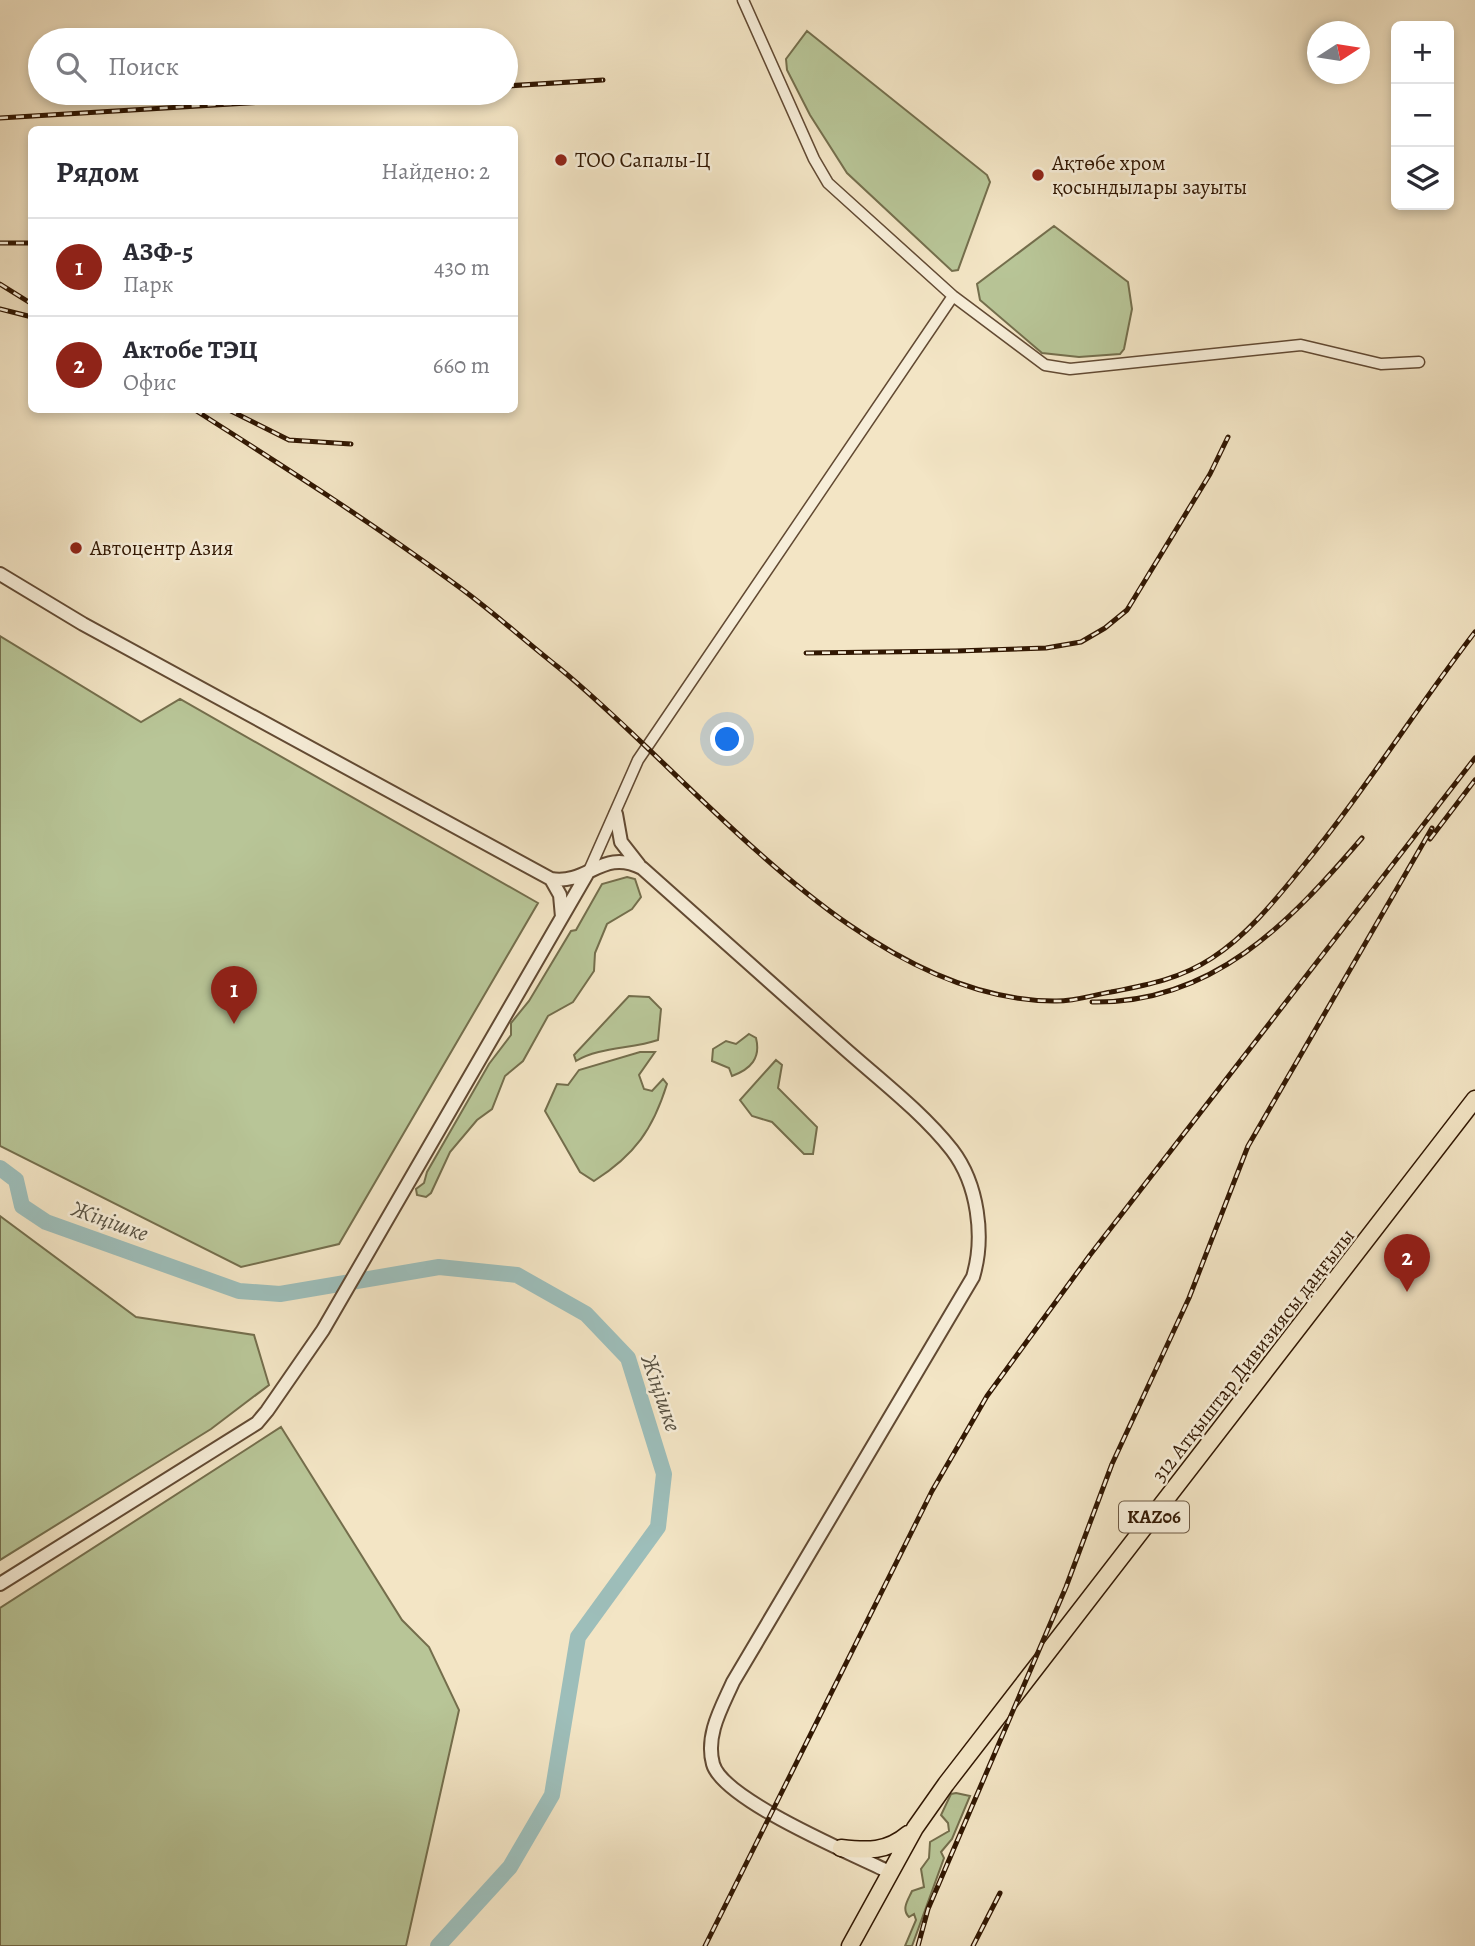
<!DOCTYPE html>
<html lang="ru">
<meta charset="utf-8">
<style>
body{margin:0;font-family:Alegreya,serif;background:#f7f7f7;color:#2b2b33}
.controls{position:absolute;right:21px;top:21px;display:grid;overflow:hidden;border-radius:10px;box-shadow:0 4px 10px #0003}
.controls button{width:63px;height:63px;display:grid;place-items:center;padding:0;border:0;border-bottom:2px solid #e1e1e2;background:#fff;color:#2b2b33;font:35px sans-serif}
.compass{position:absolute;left:1307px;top:21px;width:63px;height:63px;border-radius:50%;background:#fff;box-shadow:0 4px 10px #0003;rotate:78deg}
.you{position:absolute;left:728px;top:740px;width:24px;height:24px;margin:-18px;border:5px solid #fff;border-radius:50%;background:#1a73e8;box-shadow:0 0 0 10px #1a73e833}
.badge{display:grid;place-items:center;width:46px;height:46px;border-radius:50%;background:#8f2418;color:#fff;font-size:23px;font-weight:700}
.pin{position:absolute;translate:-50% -58px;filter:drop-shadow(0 2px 4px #0008)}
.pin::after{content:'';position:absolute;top:37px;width:24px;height:21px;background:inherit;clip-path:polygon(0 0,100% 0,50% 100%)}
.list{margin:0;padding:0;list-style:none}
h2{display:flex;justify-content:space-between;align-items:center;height:91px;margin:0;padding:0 28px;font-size:30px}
h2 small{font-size:23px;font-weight:400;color:#7c7c81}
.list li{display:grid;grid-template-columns:46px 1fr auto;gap:21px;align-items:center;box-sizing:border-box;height:98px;padding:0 28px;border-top:2px solid #e1e1e2}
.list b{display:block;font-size:26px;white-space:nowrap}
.list p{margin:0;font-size:23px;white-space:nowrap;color:#7c7c81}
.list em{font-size:23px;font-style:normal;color:#7c7c81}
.icon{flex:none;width:38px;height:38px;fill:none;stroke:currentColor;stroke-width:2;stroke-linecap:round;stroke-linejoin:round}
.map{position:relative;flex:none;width:1475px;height:1946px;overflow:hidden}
.search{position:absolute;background:#fff;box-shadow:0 4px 10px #0003;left:28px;top:28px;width:490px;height:77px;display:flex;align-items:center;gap:18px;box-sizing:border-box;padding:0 24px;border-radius:38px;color:#7c7c81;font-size:26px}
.panel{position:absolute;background:#fff;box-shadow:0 4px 10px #0003;left:28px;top:126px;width:490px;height:287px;border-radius:10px}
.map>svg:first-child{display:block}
.green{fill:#b8c597;stroke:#746e4c;stroke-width:2}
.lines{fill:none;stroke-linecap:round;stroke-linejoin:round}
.river{stroke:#9dbeba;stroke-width:16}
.minor-casing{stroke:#624a33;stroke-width:13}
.tertiary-casing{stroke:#624a33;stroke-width:16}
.trunk-casing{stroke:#311702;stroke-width:19}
.minor{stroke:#f7eed9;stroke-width:10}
.tertiary{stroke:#f7eed9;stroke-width:12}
.trunk{stroke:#f3e5c5;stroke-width:16}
.rail-casing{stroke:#311702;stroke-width:5}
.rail{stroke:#f7eed9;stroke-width:2.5;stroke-dasharray:8;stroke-linecap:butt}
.poi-dot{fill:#8f2418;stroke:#f7eed9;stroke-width:2.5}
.labels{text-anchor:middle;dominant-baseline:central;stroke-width:5;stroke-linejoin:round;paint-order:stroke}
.shield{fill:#f7eed9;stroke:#6c5842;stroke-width:2}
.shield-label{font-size:19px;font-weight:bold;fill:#311702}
.poi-label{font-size:21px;fill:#311702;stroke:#f7eed9;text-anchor:start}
.street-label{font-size:21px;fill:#311702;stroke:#f7eed9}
.water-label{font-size:23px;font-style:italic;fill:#575142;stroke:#f7eed9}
</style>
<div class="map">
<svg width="1475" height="1946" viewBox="0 0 1475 1946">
<rect width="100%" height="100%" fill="#f3e5c5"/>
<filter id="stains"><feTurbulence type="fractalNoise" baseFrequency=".00286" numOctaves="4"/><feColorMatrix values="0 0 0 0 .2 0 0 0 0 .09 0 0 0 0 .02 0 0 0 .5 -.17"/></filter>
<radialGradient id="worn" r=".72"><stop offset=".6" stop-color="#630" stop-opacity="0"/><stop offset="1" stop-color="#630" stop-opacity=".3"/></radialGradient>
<path class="green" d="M807,31l180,144 3,7 -32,88 -6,1 -105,-98 -37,-58 -23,-45 -1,-11z
M1054,226l74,56 4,27 -8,40 -4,5 -41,3 -37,-4 -62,-53 -3,-16z
M0,636l141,86 39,-23 358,204 -199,341 -98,23 -241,-121z
M627,877l8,2 6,18 -9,12 -25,15 -12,29 -1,18 -21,31 -25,14 -25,45 -18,15 -13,33 -15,11 -27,32 -19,41 -5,4 -9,-2 -1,-6 8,-6 3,-11 62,-108 22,-29v-12l18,-22 42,-70 5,-1 26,-46z
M629,996l20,1 12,12 -3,31c-26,9 -59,7 -82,21l-2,-6z
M749,1034l7,4c5,20 -5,31 -24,38l-3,-8 -17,-7 1,-12 13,-8 10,3z
M640,1052h15l-16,23 5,14 8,2 11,-12 4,5c-14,45 -32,71 -73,97l-14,-9 -35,-61 12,-27 11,1 11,-15z
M776,1060l6,5 -4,23 39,39 -4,27h-9l-32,-32 -20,-6 -12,-16z
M0,1216l136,101 118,18 15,50 -58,44 -211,131z
M281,1427l121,193 27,27 30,63 -53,236h-406v-338z
M956,1793l14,3 -18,43 -11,13 3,6 -32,88h-7l11,-26 -2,-6 -5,3c-8,-8 -1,-17 3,-26l12,-4 -3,-18 8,-11 1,-16 19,-11 -1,-8 -7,-8 10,-21z"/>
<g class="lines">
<path class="river" d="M0,1168l16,12 6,26 24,16 193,69 41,3 159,-27 78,8 69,39 42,44 36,116 -6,53 -80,110 -26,158 -42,72 -72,79"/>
<defs>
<path id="minor" d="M743,0l71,159 14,24 125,113 92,69 25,4 231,-24 80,19 38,-2
M588,873l50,-113 315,-464"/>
<path id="tertiary" d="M0,574l83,50 468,255c38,6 51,-31 91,-11 67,60 135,120 202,180 36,32 78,64 108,102 26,34 33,87 21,127l-240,405c-11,25 -28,53 -20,82 10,36 140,90 176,108
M616,814l5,28 18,23
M551,879l9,16 2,22
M0,1584l257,-161 10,-12 56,-81 264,-456"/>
<path id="trunk" d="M841,1848c26,3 46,4 67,-14
M850,1946l65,-118 31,-44 529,-685"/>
</defs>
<use href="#minor" class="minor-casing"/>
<use href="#tertiary" class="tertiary-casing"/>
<use href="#trunk" class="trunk-casing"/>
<use href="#minor" class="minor"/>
<use href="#tertiary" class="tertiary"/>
<use href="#trunk" class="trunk"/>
<defs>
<path id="rail" d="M506,86l97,-6
M0,118l410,-25
M0,243h32
M0,284l32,20
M0,309l32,8
M195,410c88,56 176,112 260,174 36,26 69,56 103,83 139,113 303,333 496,334 18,1 39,-6 57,-9 36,-7 69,-13 101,-34 34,-22 61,-55 87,-87 63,-76 116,-161 176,-239
M229,410l60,30 62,4
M806,653l150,-2 90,-3 35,-6 24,-14 22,-18 83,-136 18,-37
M1430,839l45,-59
M1092,1002c121,2 197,-79 270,-164
M705,1946l227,-455 55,-95 103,-141 385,-497
M918,1946l10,-37 138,-322 46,-123 77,-166 59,-152 184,-318
M973,1946l27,-53"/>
</defs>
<use href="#rail" class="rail-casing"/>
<use href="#rail" class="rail"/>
</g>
<g class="poi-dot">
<circle cx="561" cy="160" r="7"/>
<circle cx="1038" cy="175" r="7"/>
<circle cx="76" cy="548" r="7"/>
</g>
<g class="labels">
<rect class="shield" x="1119" y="1501.5" width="70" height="31" rx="5"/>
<g class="shield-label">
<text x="1154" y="1517">KАZ06</text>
</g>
<g class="poi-label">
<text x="575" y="160">ТОО Сапалы-Ц</text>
<text x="1052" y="163">Ақтөбе хром<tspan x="1052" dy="24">қосындылары зауыты</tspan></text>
<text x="90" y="548">Автоцентр Азия</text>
</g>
<g class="street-label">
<text transform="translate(1253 1355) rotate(-52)">312 Атқыштар Дивизиясы даңғылы</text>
</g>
<g class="water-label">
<text transform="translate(110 1221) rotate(20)">Жіңішке</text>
<text transform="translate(661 1393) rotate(71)">Жіңішке</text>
</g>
</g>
<rect width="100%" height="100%" filter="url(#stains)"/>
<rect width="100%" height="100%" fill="url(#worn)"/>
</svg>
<div class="controls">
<button>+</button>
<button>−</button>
<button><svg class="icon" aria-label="layers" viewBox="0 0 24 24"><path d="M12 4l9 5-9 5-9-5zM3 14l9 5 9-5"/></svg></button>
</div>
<svg class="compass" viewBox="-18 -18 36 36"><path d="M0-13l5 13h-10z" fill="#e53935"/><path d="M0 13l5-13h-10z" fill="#7c7c81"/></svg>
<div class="you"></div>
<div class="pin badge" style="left:234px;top:1024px">1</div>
<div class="pin badge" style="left:1407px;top:1292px">2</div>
<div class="search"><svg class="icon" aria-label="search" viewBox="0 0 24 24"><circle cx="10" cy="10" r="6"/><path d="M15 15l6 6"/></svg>Поиск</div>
<section class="panel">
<h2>Рядом<small>Найдено: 2</small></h2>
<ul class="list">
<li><span class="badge">1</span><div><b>АЗФ-5</b><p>Парк</p></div><em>430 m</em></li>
<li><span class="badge">2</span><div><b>Актобе ТЭЦ</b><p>Офис</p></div><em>660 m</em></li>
</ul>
</section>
</div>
